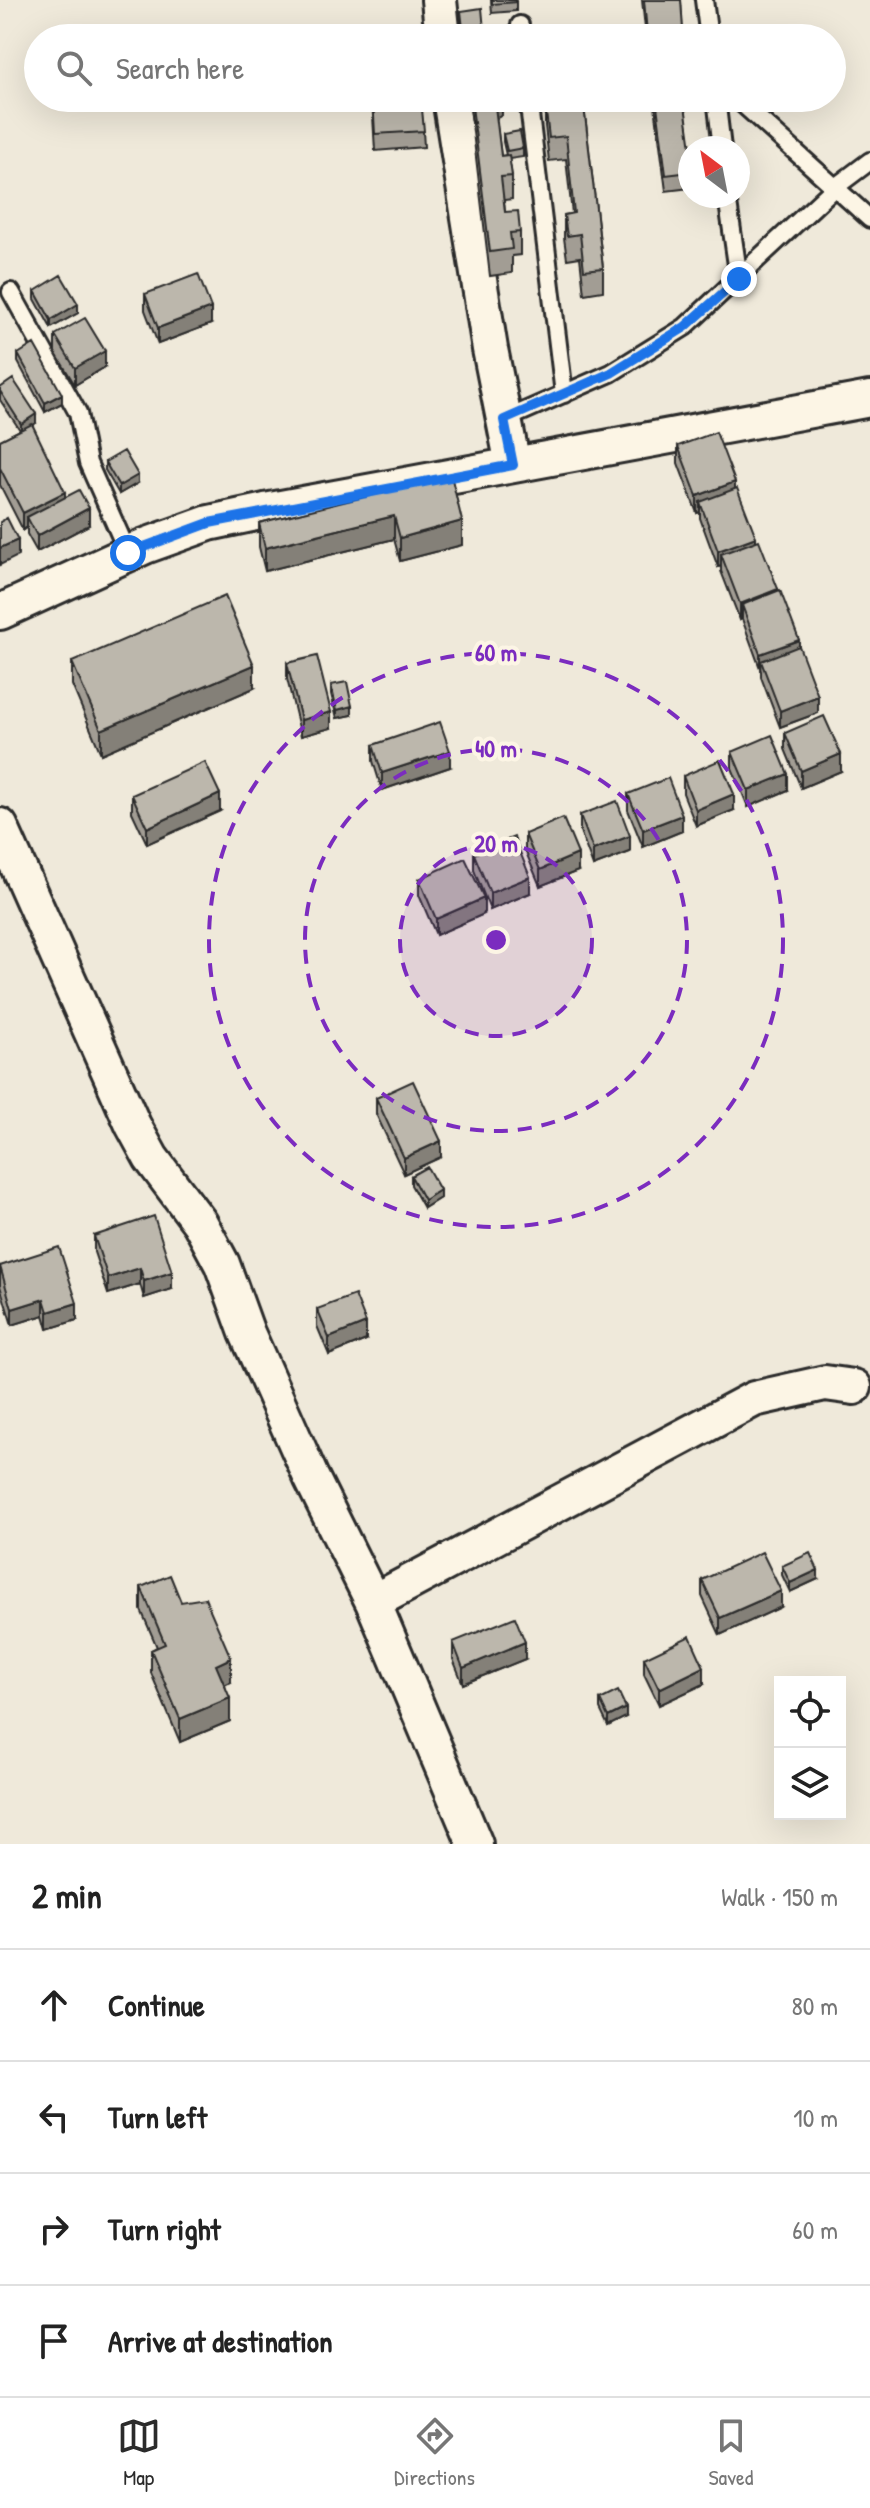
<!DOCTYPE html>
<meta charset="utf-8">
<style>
body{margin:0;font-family:"Patrick Hand",sans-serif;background:#f6f6f6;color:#222}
.controls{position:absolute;right:24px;bottom:24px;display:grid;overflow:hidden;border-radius:0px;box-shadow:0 8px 32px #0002}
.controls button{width:72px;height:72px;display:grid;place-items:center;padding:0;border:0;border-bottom:2px solid #e0e0e0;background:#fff;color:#222;font:40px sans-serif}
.compass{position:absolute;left:678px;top:136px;width:72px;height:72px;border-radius:50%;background:#fff;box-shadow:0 8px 32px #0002;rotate:328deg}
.stop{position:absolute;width:24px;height:24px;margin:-18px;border:6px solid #1a73e8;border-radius:50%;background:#fff}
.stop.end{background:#1a73e8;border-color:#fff;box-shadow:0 2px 8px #0008}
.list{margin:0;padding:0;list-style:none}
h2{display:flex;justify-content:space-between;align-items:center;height:104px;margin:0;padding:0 32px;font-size:34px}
h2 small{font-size:26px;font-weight:400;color:#767676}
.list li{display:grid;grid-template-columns:52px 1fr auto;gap:24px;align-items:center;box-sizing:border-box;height:112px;padding:0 32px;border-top:2px solid #e0e0e0}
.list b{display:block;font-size:30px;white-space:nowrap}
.list em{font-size:26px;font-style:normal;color:#767676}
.icon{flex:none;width:44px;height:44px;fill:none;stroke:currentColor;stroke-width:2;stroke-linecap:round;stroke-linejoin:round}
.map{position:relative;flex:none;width:870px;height:1844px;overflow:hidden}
.search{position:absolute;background:#fff;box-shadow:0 8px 32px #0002;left:24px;right:24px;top:24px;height:88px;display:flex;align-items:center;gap:20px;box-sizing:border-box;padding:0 28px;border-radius:44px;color:#767676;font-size:30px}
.sheet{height:552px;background:#fff}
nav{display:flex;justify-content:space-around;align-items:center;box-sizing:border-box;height:112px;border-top:2px solid #e0e0e0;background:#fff;font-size:22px;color:#767676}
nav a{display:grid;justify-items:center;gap:4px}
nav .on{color:#2b2b2b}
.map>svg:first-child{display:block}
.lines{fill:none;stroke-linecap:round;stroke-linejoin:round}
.service-casing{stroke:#2b2b2b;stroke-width:22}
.minor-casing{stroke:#2b2b2b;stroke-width:40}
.service{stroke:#fcf5e5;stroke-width:16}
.minor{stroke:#fcf5e5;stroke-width:34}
.wall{fill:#a29d94;stroke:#2b2b2b;stroke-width:2}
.shaded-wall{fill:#848078;stroke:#2b2b2b;stroke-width:2}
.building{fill:#bcb7ac;stroke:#2b2b2b;stroke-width:2}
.route{stroke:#1a73e8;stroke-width:10}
.ring{fill:none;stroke:#7b2cbf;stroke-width:4;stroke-dasharray:14 10}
.centre{fill:#7b2cbf;stroke:#fcf5e5;stroke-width:4}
.ring-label{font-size:24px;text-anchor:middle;font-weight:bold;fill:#7b2cbf;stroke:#fcf5e5;stroke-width:8;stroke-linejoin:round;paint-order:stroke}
</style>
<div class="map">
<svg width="870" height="1844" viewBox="0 0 870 1844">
<rect width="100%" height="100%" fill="#efe9da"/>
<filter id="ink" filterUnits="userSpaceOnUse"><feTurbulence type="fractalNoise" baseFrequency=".0125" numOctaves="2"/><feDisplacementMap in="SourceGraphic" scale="16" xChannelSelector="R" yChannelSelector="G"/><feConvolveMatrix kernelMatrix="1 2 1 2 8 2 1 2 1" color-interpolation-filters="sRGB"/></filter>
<g filter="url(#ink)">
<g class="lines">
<defs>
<path id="service" d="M704,0l5,38
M520,25l1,13
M528,98l36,296
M716,98l6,50
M736,98l134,121
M727,196l12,83
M11,292l67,121 10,50 40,90
M504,420l107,-47 74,-46 149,-139 36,-27"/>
<path id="minor" d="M439,0l4,38
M450,98l40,251 23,116
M0,612l145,-66 64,-23 56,-12 605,-112
M0,826l133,299 18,33 49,65 22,41 25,69 64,144 62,125 102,242
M373,1602l381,-203 71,-16 29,4"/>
</defs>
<use href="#service" class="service-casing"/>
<use href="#minor" class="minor-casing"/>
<use href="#service" class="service"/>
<use href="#minor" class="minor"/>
</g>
<path class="wall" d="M491,0h25v11l-24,2z
M642,0h39l2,38h-37z
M461,11l23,19 12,8h-35z
M372,98h49l3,49 -49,4z
M469,98h33v17l-6,3 5,38 5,-1 -3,-13v-8l20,14v9l-14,2 3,17v23l-8,1 1,12 15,20v23l-8,1v17l-22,3z
M554,98h29l20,170v23l-19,3 -4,-37 -13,2 -3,-21v-23l8,-1 -6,-55 -17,2 -4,-35v-23l10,-2z
M654,98h30l6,50v40l-24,3z
M35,291l43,22 -27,15 -16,-29z
M145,294l66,30 -53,20 -13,-34z
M55,335l50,32 -30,18 -20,-33z
M18,354l44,49 -17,9 -27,-50z
M0,388l36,35 -4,2 33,72 24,28 -52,27 -10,-18v-7l-4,3 -23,-45v-45l20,-10 -20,-30z
M678,446l57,42 21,53 22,50 21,56 19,66 -38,14 -19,-50v-6l-19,-52 -2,1 -19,-49v-5l-3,1 -18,-49v-6l-3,1 -19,-50z
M105,462l33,21 -19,11 -14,-24z
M451,475l11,70 -62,16 -6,-22 -129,32 -6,-24v-24z
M72,662l182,26 -153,66 -29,-69z
M287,663l44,65 -30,8 -14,-57z
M331,685l21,30 -15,3 -6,-24z
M785,733l56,38 -40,17 -16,-39z
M373,745l77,22 -68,23 -9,-29z
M732,752l56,38 -40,17 -16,-39z
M683,776l51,34 -38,16 -13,-33z
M628,794l54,37 -39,16 -15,-37z
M132,795l88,16 -73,33 -15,-32z
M580,815l50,37 -37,14 -13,-35z
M525,834l53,37 -38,15 -15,-36z
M474,854l56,39 -40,17 -16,-40z
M419,879l65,35 -48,21 -17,-40z
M376,1098l65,59 -37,17 -28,-60z
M411,1176l29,22 -16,10 -13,-23z
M94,1236l78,53 -28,9 -4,-14 -32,10 -14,-42z
M0,1266l77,54 -29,9 -4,-14 -32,10 -12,-39z
M317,1309l49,31 -37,15 -12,-29z
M782,1566l36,13 -28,13 -8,-17z
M702,1580l79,27 -61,28 -18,-39z
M141,1587l40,15 50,80 -6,2 5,37 -50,21 -29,-69v-23l6,-3 -16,-37z
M453,1642l72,17 -62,25 -10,-25z
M644,1658l60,26 -45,21 -15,-31z
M600,1700l26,17 -18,9 -8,-17z"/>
<path class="shaded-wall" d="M494,98h8v17l-8,5z
M78,304v9l-27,15v-8z
M211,308v16l-53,20v-16z
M105,351v16l-30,18v-17z
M62,394v9l-17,9v-9z
M36,414v9l-15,9v-8z
M138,475v8l-19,11v-8z
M735,482v16l-35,4v10l-3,1v-17z
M65,492v17l-38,8v10l-4,3v-17z
M89,508v17l-52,27v-16z
M394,516v23l-129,32v-23z
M462,521v24l-62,16v-23z
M756,537v16l-35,1v12l-3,1v-16z
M18,540v16l-18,9v-17z
M778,589v17l-36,-1v14l-2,1v-16z
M799,640v16l-38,5 -1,10v-17z
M254,665v23l-153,66v-24z
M818,696v17l-38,14v-16z
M352,706v9l-15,3v-8z
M331,712v16l-30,8v-16z
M450,751v16l-68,23v-17z
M841,754v17l-40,17v-17z
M788,774v16l-40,17v-17z
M220,794v17l-73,33v-16z
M734,794v16l-38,16v-16z
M682,815v16l-39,16v-17z
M630,836v16l-37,14v-16z
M578,854v17l-38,15v-16z
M530,877v16l-40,17v-17z
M484,898v16l-48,21v-16z
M441,1141v16l-37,17v-16z
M440,1190v8l-16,10v-8z
M140,1268v16l-32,10v-16z
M172,1272v17l-28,9v-17z
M44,1299v16l-32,10v-16z
M77,1303v17l-29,9v-17z
M366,1323v17l-37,15v-17z
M818,1570v9l-28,13v-9z
M781,1591v16l-61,28v-17z
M525,1642v17l-62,25v-16z
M231,1658v24l-15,6v-23z
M704,1667v17l-45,21v-16z
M230,1698v23l-50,21v-23z
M626,1708v9l-18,9v-9z"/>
<path class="building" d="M492,0h24v2l-24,2z
M644,0h37l2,30 -36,3z
M482,8l2,22 11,-2 1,10h-32l-3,-27z
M576,32v6h-26v-3z
M373,98h48l3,33 -49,3z
M471,98h23l7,58 8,-1 3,21 -11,1 4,35 13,-1 2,21 -10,1 2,16 -22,3z
M557,98h26l20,170 -19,2 -4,-36 -13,2 -3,-21 10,-2 -8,-77 -17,2 -4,-35 13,-2z
M656,98h28l7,50h-1v24l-24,3z
M520,131l3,17 -16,3 -4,-17z
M198,274l13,34 -53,20 -13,-34z
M61,275l17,29 -27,16 -16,-29z
M85,318l20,33 -30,17 -20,-33z
M34,344l28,50 -17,9 -27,-49z
M13,379l23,35 -15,10 -21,-33v-3z
M32,424l33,68 -42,21 -23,-45v-28z
M716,432l19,50 -38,14 -19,-50z
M124,451l14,24 -19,11 -14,-24z
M451,475l11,46 -62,17 -6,-22 -129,32 -6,-25z
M737,488l19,49 -38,14 -18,-49z
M79,490l10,18 -52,28 -10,-19z
M7,518l11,22 -18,8v-26z
M759,540l19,49 -38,15 -19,-50z
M780,590l19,50 -39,14 -18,-49z
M225,596l29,69 -153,65 -29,-68z
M799,646l19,50 -38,15 -19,-50z
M317,656l14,56 -30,8 -14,-57z
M347,682l5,24 -15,4 -6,-25z
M824,716l17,38 -40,17 -16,-38z
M440,722l10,29 -68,22 -9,-28z
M772,735l16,39 -40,16 -16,-38z
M720,760l14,34 -38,16 -13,-34z
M205,762l15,32 -73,34 -15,-33z
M668,778l14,37 -39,15 -15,-36z
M617,801l13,35 -37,14 -13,-35z
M563,818l15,36 -38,16 -15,-36z
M514,837l16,40 -40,16 -16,-39z
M465,858l19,40 -48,21 -17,-40z
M413,1081l28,60 -37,17 -28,-60z
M427,1167l13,23 -16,10 -13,-24z
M154,1216l18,56 -28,9 -4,-13 -32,10 -14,-42z
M59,1247l18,56 -29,9 -4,-13 -32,10 -12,-43z
M355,1295l11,28 -37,15 -12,-29z
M762,1552l19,39 -61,27 -18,-38z
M810,1553l8,17 -28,13 -8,-17z
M170,1575l11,27 24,-4 26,60 -15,7 14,33 -50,21 -29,-69 14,-6 -24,-57z
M515,1617l10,25 -62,26 -10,-26z
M690,1636l14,31 -45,22 -15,-31z
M618,1691l8,17 -18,9 -8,-17z"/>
</g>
<g class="lines" filter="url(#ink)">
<path class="route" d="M128,553l81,-30 304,-58 -9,-45 107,-47 74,-46 54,-48"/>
</g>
<circle cx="496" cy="940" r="96" fill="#7b2cbf" fill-opacity=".12"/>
<g class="ring">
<circle cx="496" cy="940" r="96"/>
<circle cx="496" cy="940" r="191"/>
<circle cx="496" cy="940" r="287"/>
</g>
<circle cx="496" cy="940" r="12" class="centre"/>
<g class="ring-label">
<text x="496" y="661">60 m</text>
<text x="496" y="757">40 m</text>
<text x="496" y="852">20 m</text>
</g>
</svg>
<div class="controls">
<button><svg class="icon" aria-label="locate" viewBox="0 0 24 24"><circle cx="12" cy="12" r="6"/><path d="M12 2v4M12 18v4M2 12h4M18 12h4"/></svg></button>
<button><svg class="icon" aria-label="layers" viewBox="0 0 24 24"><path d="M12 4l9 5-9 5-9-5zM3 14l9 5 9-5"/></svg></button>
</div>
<svg class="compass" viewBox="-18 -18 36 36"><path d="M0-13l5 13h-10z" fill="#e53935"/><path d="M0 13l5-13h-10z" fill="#767676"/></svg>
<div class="stop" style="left:128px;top:553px"></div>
<div class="stop end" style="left:739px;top:279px"></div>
<div class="search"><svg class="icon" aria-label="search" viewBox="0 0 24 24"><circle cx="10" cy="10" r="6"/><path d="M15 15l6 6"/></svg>Search here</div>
</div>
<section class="sheet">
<h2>2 min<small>Walk · 150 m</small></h2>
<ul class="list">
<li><svg class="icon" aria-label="ahead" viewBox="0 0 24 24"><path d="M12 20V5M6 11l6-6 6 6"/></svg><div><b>Continue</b></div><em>80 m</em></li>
<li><svg class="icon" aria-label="left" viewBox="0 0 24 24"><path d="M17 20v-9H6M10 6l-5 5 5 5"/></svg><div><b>Turn left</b></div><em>10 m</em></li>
<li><svg class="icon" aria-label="right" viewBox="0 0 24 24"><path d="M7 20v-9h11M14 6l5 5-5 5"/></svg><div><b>Turn right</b></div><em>60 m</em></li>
<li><svg class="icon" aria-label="arrive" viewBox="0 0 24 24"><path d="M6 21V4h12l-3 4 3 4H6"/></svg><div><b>Arrive at destination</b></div></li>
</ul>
</section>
<nav>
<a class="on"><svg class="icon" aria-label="map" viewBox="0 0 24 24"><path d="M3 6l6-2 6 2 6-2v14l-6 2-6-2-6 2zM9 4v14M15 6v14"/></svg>Map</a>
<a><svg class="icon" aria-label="directions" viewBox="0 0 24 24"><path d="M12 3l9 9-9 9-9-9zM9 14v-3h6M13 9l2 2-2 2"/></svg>Directions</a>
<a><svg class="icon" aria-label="saved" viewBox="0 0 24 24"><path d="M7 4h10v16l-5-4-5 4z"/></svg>Saved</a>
</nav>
